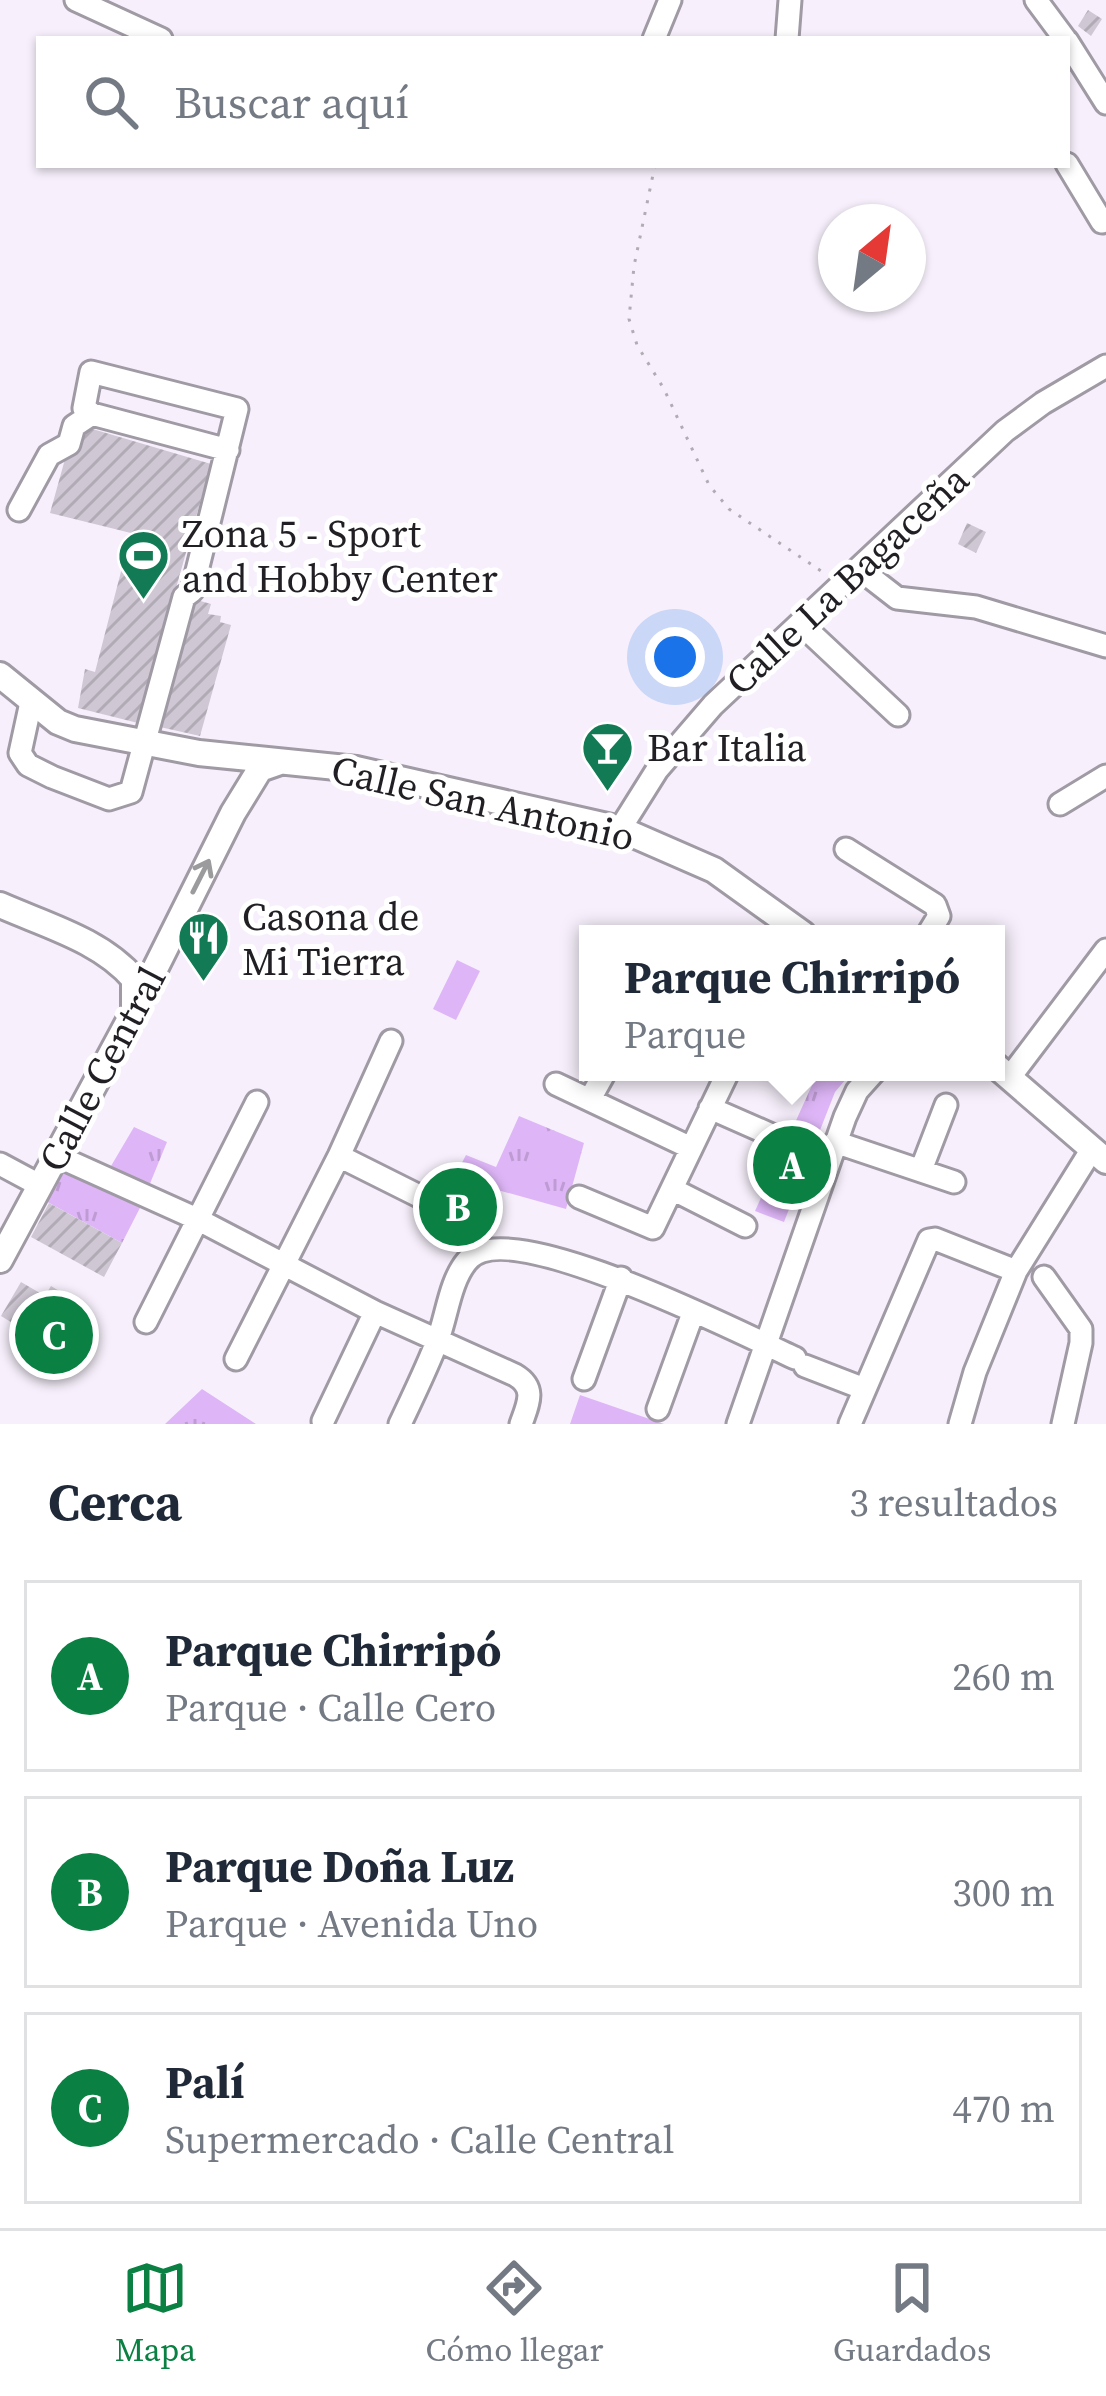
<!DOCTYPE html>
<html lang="es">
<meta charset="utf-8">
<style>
body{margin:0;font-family:"Source Serif 4",serif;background:#f2f2f3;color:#1f2937}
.compass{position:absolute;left:818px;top:204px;width:108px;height:108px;border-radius:50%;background:#fff;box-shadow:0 3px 9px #0004;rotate:29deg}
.you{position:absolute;left:675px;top:657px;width:42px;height:42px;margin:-30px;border:9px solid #fff;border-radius:50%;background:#1a73e8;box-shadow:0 0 0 18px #1a73e833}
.badge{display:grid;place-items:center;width:78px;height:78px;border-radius:50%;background:#0b8043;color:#fff;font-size:39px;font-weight:700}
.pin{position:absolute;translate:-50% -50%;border:6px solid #fff;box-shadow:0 3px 12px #0006}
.popup{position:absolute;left:579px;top:925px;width:426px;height:156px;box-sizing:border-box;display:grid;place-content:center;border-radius:0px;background:#fff;filter:drop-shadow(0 3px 9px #0005);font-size:39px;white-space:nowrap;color:#747a83}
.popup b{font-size:45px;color:#1f2937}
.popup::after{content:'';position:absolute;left:50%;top:100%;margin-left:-24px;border:24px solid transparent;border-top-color:#fff}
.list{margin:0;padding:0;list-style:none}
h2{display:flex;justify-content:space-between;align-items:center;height:156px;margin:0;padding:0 48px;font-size:51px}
h2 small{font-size:39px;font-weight:400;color:#747a83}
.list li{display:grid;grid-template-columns:78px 1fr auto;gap:36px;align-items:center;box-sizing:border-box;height:192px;margin:0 24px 24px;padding:0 24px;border:3px solid #e0e1e3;border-radius:0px}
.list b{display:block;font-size:45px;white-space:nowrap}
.list p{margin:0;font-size:39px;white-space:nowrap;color:#747a83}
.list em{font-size:39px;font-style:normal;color:#747a83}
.icon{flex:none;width:66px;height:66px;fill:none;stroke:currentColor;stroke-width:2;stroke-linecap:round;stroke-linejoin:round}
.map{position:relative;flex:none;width:1106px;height:1424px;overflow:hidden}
.search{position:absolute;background:#fff;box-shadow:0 3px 9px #0004;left:36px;right:36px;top:36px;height:132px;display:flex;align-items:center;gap:30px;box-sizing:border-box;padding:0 42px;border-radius:0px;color:#747a83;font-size:45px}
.sheet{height:804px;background:#fff}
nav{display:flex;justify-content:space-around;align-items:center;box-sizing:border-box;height:168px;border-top:3px solid #e0e1e3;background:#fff;font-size:33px;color:#747a83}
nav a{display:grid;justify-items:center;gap:6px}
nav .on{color:#0b8043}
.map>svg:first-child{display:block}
.grass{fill:url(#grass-tufts)}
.garden{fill:#deb6f7}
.building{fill:url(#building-hatch)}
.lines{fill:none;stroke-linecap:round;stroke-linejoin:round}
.minor-casing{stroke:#a09aa5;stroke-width:27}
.major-casing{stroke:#a09aa5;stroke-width:30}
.path{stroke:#b0abb4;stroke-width:3;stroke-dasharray:3 9;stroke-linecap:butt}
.minor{stroke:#fff;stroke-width:21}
.major{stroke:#fff;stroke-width:24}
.oneway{stroke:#9b9a9c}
.labels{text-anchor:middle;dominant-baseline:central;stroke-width:10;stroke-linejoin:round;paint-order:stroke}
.poi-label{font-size:39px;fill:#211f23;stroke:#fff;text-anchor:start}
.street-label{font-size:39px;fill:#211f23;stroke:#fff}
</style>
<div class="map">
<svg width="1106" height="1424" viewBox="0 0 1106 1424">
<defs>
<pattern id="grass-tufts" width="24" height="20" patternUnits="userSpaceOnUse" patternTransform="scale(3)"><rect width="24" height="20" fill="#deb6f7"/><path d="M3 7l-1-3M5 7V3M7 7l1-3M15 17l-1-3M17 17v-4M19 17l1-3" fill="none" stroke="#be9cd3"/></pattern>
<pattern id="building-hatch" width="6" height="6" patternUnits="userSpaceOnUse" patternTransform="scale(3)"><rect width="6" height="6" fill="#cfc8d4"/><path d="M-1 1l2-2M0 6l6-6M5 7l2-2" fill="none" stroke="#b1abb6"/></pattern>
</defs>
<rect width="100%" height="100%" fill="#f7f0fc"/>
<path class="grass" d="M818,1072h34l-17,20 -51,130 -29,-11z
M519,1116l65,27 -18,66 -79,-22 -26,57 -33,-17 38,-72 30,12z
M134,1127l33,15 -18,44 -38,-20z
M62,1166l81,36 -21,41 -80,-44z
M202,1389l54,35h-91z"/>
<path class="garden" d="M457,960l23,11 -24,49 -23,-11z
M580,1395l84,29h-94z"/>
<path class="building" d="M1088,10l14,9 -11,17 -13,-10z
M79,425l132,39 -73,259 -60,-15 7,-39 10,3 36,-139 -81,-20 17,-61z
M967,523l19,9 -10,21 -18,-9z
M190,598l21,6 -3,10 13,2 -1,6 11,3 -31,111 -40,-9 3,-8 -5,-1z
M49,1203l73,40 -18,34 -73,-40z
M21,1282l24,14 6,-10 38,23 -24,46 -64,-39z"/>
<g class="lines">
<defs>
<path id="minor" d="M76,0l85,39
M1036,0l29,39
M654,39l16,-39
M787,39l3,-39
M1067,41l39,62
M1067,164l35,58
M19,510l30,-55 20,-11 5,-18 18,-12 136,36
M861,570l36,28 79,9 130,39
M802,625l96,90
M30,707l-10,46 8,12 24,12 57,22 22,-7 53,-195 8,-6 45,-182 -146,-37 -7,36 8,6
M1060,804l46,-28
M620,829l37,-59 56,-65 292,-274 38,-28 63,-37
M846,849l89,56 4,11 -11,18
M1010,1077l96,-127
M556,1084l135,64
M590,1099l15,-27
M710,1108l73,32
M835,1142l119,40
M57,1156l140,63 178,93 140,63c22,13 13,29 6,49
M339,1156l86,43
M0,1164l41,22
M921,1170l25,-65
M672,1189l73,37
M579,1197l74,31 75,-156
M1044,1277l37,52v14l-18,81
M146,1322l111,-220
M236,1359l103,-203 52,-115
M805,1366l57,22
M584,1379l37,-101
M658,1409l35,-96
M323,1421l52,-109
M400,1424c13,-28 27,-56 38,-85 9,-24 12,-58 29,-78 39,-49 279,75 328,97
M738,1424l107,-307 12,-26 17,-19
M850,1424l79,-184 6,-1 81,32
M960,1424l15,-52 41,-101 76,-122"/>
<path id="major" d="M0,675l58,47 17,7 124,24 157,16 264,60 94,41 89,64
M0,905c45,20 101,35 134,74v28
M996,1066l110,95
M0,1260l132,-245 101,-202 27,-44 20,-7"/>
</defs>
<use href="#minor" class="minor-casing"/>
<use href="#major" class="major-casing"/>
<path class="path" d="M655,165l-21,101 -5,53 8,26 27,44 45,96 20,24 98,66"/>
<use href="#minor" class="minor"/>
<use href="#major" class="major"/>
</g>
<defs><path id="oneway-shaft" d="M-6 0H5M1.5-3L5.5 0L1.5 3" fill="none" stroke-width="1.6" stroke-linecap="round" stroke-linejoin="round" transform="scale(3)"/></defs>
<use class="oneway" href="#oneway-shaft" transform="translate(201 876) rotate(-63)"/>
<defs>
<symbol id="stadium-pin" viewBox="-11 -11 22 30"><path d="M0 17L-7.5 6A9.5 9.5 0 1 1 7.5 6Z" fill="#127b55" stroke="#fff"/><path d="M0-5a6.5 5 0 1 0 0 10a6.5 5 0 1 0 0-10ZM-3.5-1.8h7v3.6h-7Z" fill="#fff"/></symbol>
<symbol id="bar-pin" viewBox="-11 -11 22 30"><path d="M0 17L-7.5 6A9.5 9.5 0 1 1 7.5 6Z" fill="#127b55" stroke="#fff"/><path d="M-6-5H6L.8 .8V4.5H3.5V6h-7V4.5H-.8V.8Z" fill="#fff"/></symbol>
<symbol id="restaurant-pin" viewBox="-11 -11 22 30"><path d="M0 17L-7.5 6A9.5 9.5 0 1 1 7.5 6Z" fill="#127b55" stroke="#fff"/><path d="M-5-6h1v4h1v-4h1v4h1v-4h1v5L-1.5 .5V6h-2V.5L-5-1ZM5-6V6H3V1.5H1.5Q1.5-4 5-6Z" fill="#fff"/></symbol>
</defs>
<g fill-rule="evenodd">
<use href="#stadium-pin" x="114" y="526" width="59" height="81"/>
<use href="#bar-pin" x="578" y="718" width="59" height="81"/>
<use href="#restaurant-pin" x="174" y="908" width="59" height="81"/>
</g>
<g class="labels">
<g class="poi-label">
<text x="182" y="533">Zona 5 - Sport<tspan x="182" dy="45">and Hobby Center</tspan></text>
<text x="647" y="747">Bar Italia</text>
<text x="242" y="916">Casona de<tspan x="242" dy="45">Mi Tierra</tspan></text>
</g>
<g class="street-label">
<text transform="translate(847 580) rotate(-43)">Calle La Bagaceña</text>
<text transform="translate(483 803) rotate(13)">Calle San Antonio</text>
<text transform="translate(102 1069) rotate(-62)">Calle Central</text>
</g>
</g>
</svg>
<svg class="compass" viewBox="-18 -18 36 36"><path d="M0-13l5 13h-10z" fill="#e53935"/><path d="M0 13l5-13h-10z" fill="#747a83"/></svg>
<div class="you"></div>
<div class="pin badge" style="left:792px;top:1165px">A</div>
<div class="popup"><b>Parque Chirripó</b>Parque</div>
<div class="pin badge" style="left:458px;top:1207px">B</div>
<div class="pin badge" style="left:54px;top:1335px">C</div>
<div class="search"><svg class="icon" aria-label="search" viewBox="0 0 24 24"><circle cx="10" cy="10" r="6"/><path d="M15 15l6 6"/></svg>Buscar aquí</div>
</div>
<section class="sheet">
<h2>Cerca<small>3 resultados</small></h2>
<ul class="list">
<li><span class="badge">A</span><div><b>Parque Chirripó</b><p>Parque · Calle Cero</p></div><em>260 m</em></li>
<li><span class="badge">B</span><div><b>Parque Doña Luz</b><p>Parque · Avenida Uno</p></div><em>300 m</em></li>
<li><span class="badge">C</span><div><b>Palí</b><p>Supermercado · Calle Central</p></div><em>470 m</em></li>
</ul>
</section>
<nav>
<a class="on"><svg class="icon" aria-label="map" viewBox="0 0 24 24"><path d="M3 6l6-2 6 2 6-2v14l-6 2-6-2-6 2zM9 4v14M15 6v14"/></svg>Mapa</a>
<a><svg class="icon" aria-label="directions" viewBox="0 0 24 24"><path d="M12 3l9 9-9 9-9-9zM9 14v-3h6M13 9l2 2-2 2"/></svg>Cómo llegar</a>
<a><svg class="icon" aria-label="saved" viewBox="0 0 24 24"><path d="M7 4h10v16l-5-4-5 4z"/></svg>Guardados</a>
</nav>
